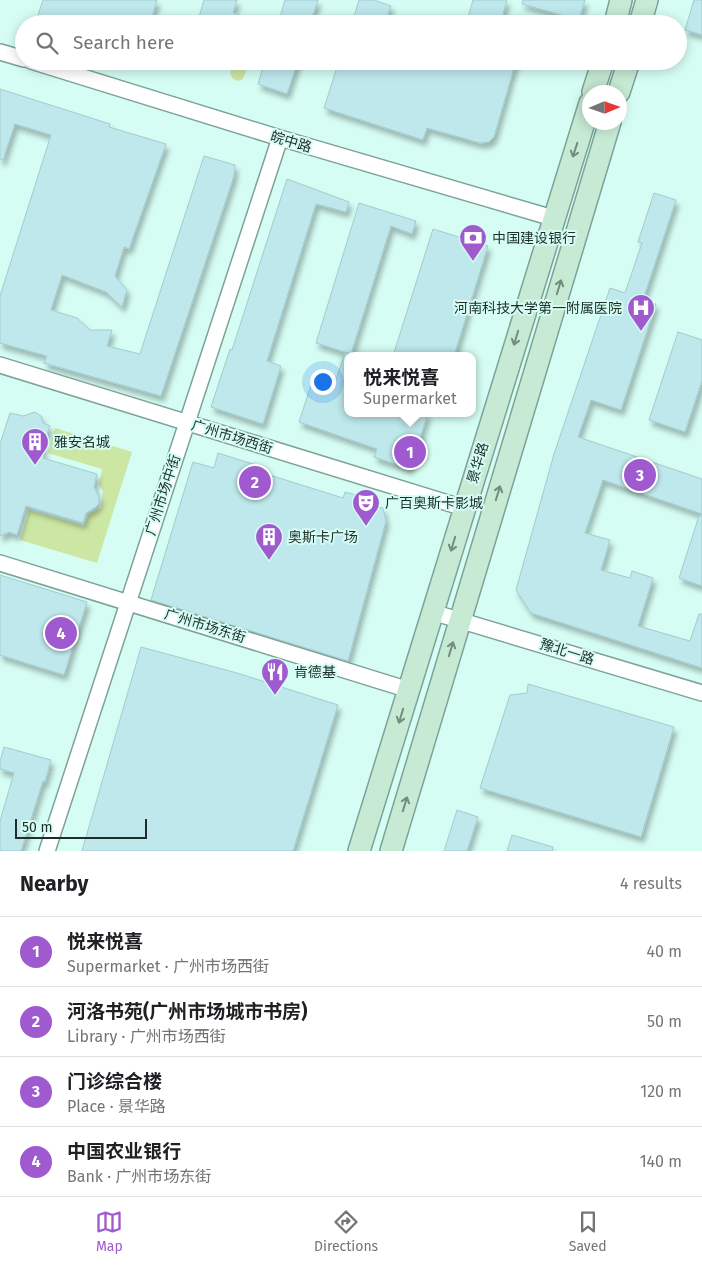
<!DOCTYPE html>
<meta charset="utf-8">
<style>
body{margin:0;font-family:"Fira Sans","Noto Sans SC",sans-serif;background:#f2f2f2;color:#202124}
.compass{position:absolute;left:582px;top:85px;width:45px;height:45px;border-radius:50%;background:#fff;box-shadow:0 2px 12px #0003;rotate:88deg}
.scale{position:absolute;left:15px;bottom:12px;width:132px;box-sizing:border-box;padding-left:5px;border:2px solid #1f2e2a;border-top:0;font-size:14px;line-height:18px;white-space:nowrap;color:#1f2e2a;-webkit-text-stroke:4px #d5fdf3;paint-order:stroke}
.you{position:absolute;left:322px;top:381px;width:18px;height:18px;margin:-12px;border:4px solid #fff;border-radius:50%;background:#1a73e8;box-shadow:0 0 0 8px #1a73e833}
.badge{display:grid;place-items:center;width:32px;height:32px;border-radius:50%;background:#9f5acf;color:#fff;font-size:16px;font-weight:700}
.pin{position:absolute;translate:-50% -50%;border:2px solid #fff;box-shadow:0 1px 5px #0006}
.popup{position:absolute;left:344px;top:352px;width:132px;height:65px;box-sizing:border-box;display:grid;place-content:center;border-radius:10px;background:#fff;filter:drop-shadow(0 1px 4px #0005);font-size:16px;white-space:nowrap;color:#757577}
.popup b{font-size:19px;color:#202124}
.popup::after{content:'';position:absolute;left:50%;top:100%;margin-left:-10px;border:10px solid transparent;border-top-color:#fff}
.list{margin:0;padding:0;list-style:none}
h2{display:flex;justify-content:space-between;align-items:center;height:65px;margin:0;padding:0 20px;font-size:21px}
h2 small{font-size:16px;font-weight:400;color:#757577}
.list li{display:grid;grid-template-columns:32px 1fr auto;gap:15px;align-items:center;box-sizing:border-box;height:70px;padding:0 20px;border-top:1px solid #e0e0e0}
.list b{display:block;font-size:19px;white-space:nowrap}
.list p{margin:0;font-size:16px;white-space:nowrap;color:#757577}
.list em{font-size:16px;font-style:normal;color:#757577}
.icon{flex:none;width:28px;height:28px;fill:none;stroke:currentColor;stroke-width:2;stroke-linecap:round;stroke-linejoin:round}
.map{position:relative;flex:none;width:702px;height:851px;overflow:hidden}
.search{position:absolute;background:#fff;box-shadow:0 2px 12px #0003;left:15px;right:15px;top:15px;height:55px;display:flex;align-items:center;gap:12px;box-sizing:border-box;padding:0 18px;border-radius:28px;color:#757577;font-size:19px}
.sheet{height:345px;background:#fff}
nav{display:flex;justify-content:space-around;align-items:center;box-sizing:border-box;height:70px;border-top:1px solid #e0e0e0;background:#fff;font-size:14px;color:#757577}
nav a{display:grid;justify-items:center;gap:2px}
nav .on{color:#9f5acf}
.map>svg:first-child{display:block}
.green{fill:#cce6a3}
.building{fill:#bee8ec;stroke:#a2cbcf;filter:url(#shadow)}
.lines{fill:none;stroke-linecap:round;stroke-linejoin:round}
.street-casing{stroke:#7da299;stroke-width:18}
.secondary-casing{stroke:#7da299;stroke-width:24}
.street{stroke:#fff;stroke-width:15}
.secondary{stroke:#c6ead3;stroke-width:21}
.oneway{stroke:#728c7e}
.labels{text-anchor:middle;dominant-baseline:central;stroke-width:4;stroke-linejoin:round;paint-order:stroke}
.street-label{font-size:14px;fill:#1f2e2a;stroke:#d5fdf3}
.poi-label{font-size:14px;fill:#1f2e2a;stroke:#d5fdf3;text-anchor:start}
</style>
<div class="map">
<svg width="702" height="851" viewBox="0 0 702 851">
<defs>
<filter id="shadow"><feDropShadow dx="3" dy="5.5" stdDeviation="2.5" flood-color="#0004"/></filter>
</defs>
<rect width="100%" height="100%" fill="#d5fdf3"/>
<path class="green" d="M233,61h17l-7,18 -5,2 -5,-2 -3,-6z
M55,428l77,24 -35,111 -77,-23 9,-30 55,16 5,-12 12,-6 2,-17 -4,-6 3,-16 -54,-16z"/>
<path class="building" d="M43,0h114l-7,24h-95l-18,-6z
M204,0h33l-4,13 25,8 -1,3h-60z
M285,0h33l-8,24h-32z
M359,0h15l17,6 -6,18h-33z
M473,0h34l-7,24h-34z
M523,0h62l-6,20 -57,-16z
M694,0h8v35l-17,-5z
M265,61h33l-11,33 -29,-10z
M339,61h42l18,6 2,-6h115l-22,76 -5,5 -9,1 -53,-15 -4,12 -99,-32z
M0,89l110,35 -1,3 57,17 -37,105 -5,-2 -9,29 12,14 -5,17 -16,-15 -44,-17 -11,35 26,8 13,12h22l-5,16 33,8 64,-198 31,9 -1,11 -73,220 -117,-33 3,-7 -47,-13v-47l51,-161 -36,-11 -12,36 -3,-1z
M287,179l62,23 -3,10 -30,-8 -49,157 14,5 -18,58 -52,-17 19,-58 2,1z
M654,193l22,7 -33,100 13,4 -35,106 -30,-10 -13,37 124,42v35l-99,-34 -18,53 25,7 -9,30 29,8 2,-7 21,7 -15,48 52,15 9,-27h3v54l-171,-55 -15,-23 38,-136 56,-166 15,5 17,-50 -4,-1z
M359,203l57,18 -4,13 -21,-8 -40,128 -35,-11z
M433,229l55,17 -34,110h-61z
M678,332l24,8v41l-17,51 -36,-12z
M345,353h3v60h80l-18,56 -36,-12 3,-8 -78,-27 16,-49 21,7z
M35,412l6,4 2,7 7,3 -6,15 -1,17 54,16 -3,13 5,10v6l-3,4 -10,6 -3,10 -57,-17 -9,29 -8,-3 -9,4v-92l10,-31 13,3z
M218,453l44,14 -2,5 83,26 2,-6 22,6 -1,6 17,4 3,13 -38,140 -197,-61 42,-138 21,6z
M699,516h3v70l-23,-8z
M0,575l87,27 -23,73 -64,-20z
M141,647l96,26 101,32 -45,146h-211z
M528,684l146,43 -33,110 -161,-49 30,-93 17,-2z
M4,747l47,13 -6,22 -2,-1 -22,70h-21v-30l14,-48 -14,-4v-7z
M457,810l21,7 -11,34h-23z
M512,835l41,12 -1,4h-45z"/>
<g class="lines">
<defs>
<path id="street" d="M0,52l24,7
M31,61l249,77 273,80
M0,365l464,143
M0,563l409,127
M432,612l270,81
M47,851l233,-713"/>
<path id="secondary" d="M615,24l6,-24
M640,24l7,-24
M593,92l10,-31
M619,92l10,-31
M359,851l231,-748
M391,851l219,-729"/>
</defs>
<use href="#street" class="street-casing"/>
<use href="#secondary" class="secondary-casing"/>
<use href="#street" class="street"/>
<use href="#secondary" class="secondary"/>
</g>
<defs><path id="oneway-shaft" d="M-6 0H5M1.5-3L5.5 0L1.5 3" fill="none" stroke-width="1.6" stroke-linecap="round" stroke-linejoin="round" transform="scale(1.25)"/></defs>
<g class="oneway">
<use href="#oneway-shaft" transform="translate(575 150) rotate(108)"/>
<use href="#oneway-shaft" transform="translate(559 287) rotate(-73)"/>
<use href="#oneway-shaft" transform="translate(516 338) rotate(107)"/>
<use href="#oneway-shaft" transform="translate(498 493) rotate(-73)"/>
<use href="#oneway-shaft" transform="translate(453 544) rotate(107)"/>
<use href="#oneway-shaft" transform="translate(451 649) rotate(-73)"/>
<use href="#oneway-shaft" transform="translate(401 716) rotate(107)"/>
<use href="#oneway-shaft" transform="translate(405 804) rotate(-73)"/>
</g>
<defs>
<symbol id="bank-pin" viewBox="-11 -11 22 30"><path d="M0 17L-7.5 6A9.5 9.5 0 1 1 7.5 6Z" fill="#9f5acf" stroke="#d5fdf3"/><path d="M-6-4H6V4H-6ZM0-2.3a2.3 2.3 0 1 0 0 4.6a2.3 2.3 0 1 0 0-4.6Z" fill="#fff"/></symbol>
<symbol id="hospital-pin" viewBox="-11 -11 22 30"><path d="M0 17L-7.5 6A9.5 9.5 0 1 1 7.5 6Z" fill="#9f5acf" stroke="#d5fdf3"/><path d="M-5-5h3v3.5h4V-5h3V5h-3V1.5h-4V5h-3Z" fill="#fff"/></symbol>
<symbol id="building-pin" viewBox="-11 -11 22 30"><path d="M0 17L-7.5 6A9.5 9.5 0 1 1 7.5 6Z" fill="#9f5acf" stroke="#d5fdf3"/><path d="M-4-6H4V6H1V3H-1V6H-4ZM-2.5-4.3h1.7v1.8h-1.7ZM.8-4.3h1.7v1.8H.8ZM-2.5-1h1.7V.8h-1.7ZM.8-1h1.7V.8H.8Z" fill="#fff"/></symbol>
<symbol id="theatre-pin" viewBox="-11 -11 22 30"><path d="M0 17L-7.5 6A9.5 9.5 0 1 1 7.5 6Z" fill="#9f5acf" stroke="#d5fdf3"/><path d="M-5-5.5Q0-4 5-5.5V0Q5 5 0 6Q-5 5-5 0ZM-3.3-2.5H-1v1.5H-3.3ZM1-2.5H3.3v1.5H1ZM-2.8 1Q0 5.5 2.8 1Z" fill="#fff"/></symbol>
<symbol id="restaurant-pin" viewBox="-11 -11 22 30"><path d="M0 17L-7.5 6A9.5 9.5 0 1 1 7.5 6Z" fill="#9f5acf" stroke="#d5fdf3"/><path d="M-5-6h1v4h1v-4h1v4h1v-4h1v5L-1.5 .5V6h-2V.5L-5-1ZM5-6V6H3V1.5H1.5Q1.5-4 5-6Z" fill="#fff"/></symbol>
</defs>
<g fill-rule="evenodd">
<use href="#bank-pin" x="457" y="222" width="32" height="43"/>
<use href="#hospital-pin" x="625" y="292" width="32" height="43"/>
<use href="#building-pin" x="19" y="426" width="32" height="43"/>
<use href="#theatre-pin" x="350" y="487" width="32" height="43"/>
<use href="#building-pin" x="253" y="521" width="32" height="43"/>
<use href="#restaurant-pin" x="259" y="656" width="32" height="43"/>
</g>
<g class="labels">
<g class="street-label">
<text transform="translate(291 142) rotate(17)">皖中路</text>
<text transform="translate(232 437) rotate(17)">广州市场西街</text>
<text transform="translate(478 463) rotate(-73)">景华路</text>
<text transform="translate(163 495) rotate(-72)">广州市场中街</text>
<text transform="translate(205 626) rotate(17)">广州市场东街</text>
<text transform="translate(567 652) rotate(17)">豫北一路</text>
</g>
<g class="poi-label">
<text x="492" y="238">中国建设银行</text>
<text x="622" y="308" text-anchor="end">河南科技大学第一附属医院</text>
<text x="54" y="442">雅安名城</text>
<text x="385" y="503">广百奥斯卡影城</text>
<text x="288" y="537">奥斯卡广场</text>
<text x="294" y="672">肯德基</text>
</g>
</g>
</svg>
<svg class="compass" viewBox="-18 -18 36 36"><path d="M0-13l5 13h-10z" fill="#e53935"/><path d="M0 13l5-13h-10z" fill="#757577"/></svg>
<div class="scale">50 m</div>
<div class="you"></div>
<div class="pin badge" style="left:410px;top:452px">1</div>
<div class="popup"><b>悦来悦喜</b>Supermarket</div>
<div class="pin badge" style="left:255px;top:482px">2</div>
<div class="pin badge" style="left:640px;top:475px">3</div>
<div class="pin badge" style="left:61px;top:633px">4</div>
<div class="search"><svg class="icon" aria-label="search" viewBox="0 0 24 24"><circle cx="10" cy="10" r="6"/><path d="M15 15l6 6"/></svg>Search here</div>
</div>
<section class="sheet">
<h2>Nearby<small>4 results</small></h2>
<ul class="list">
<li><span class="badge">1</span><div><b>悦来悦喜</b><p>Supermarket · 广州市场西街</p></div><em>40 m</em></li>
<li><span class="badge">2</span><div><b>河洛书苑(广州市场城市书房)</b><p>Library · 广州市场西街</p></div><em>50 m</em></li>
<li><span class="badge">3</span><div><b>门诊综合楼</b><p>Place · 景华路</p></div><em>120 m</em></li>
<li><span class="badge">4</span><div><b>中国农业银行</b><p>Bank · 广州市场东街</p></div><em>140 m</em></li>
</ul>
</section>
<nav>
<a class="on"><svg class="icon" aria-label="map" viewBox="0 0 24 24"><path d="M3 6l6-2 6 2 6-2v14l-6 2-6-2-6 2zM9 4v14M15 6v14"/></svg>Map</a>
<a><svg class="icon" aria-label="directions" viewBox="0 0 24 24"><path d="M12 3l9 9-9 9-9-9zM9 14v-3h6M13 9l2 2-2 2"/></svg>Directions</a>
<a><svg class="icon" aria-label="saved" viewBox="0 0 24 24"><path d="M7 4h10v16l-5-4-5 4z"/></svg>Saved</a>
</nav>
